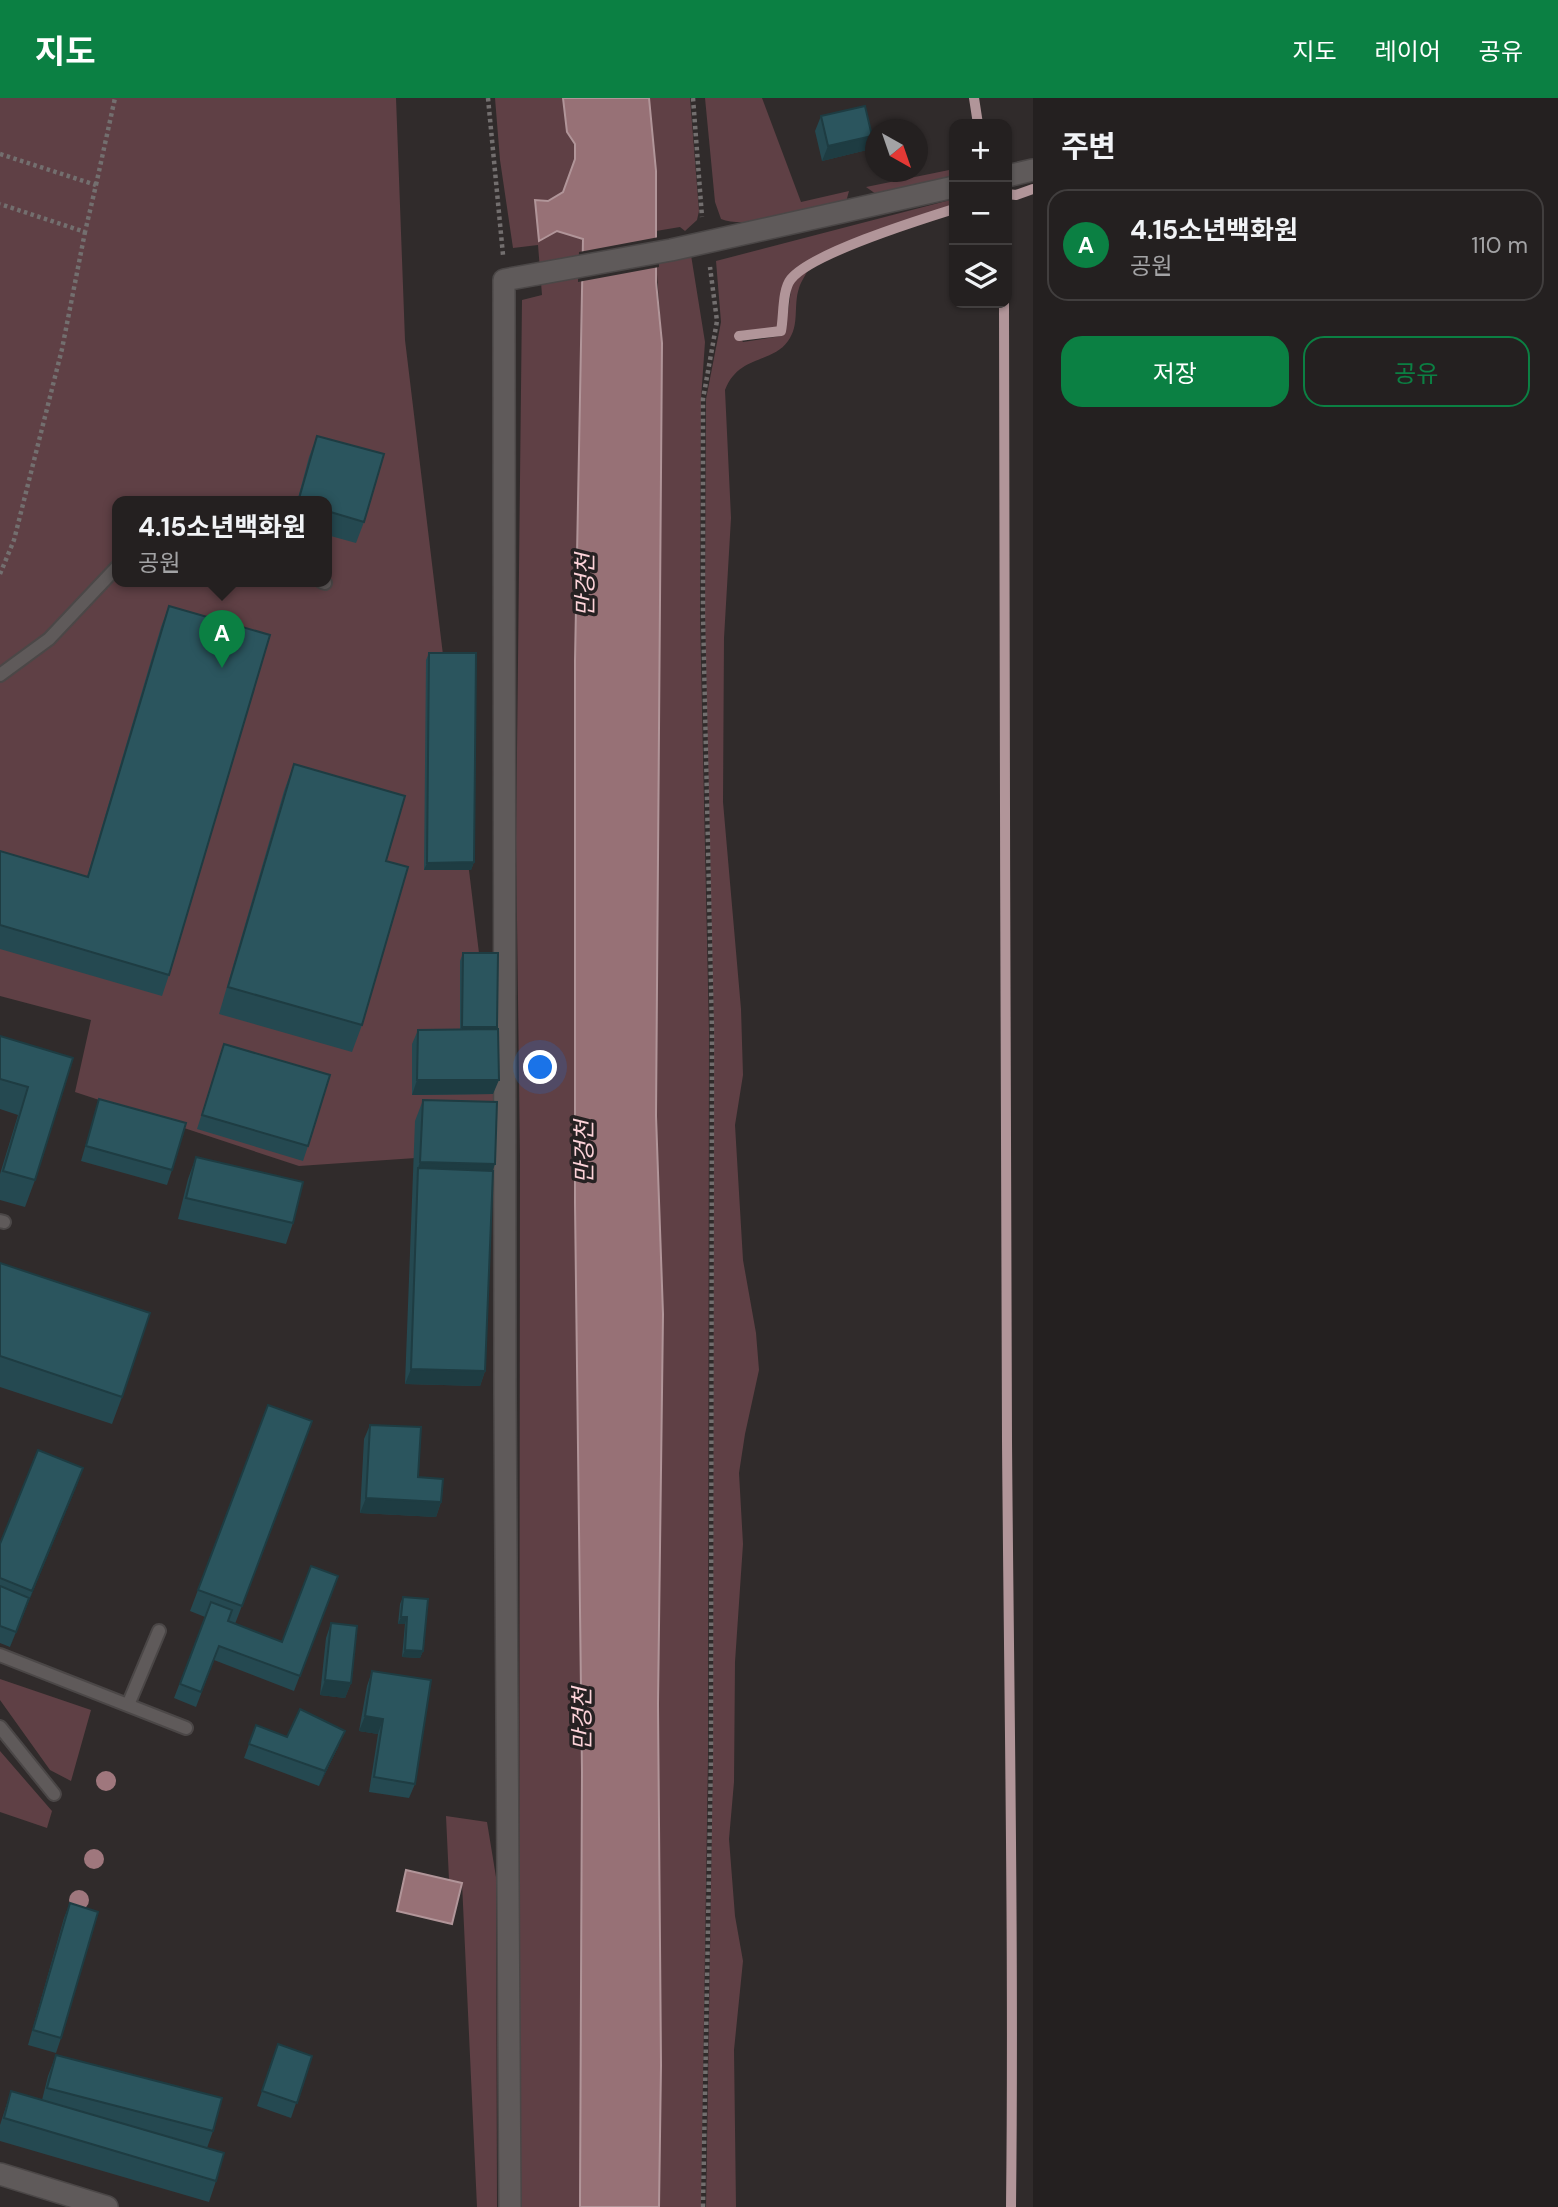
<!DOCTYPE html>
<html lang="ko">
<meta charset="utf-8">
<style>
body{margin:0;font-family:"DM Sans","Noto Sans KR",sans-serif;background:#2c2829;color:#f1f3f6}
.controls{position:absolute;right:21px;top:21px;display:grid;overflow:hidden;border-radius:14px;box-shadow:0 2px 5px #0004}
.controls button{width:63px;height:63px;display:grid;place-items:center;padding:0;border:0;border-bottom:2px solid #413e3e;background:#242020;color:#f1f3f6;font:35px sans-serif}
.compass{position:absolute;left:865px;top:21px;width:63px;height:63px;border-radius:50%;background:#242020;box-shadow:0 2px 5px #0004;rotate:140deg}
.you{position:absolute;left:541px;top:970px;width:24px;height:24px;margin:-18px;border:5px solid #fff;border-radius:50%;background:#1a73e8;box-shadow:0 0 0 10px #1a73e833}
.badge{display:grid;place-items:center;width:46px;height:46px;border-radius:50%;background:#0b8043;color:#fff;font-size:23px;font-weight:700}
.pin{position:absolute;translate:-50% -58px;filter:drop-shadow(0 2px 4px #0008)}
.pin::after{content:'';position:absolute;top:37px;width:24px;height:21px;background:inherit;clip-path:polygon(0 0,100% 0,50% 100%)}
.popup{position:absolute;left:112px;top:398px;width:220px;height:91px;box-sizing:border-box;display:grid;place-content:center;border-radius:14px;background:#242020;filter:drop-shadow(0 2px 5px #0005);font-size:23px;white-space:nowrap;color:#a3a3a5}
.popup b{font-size:26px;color:#f1f3f6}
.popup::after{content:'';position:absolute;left:50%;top:100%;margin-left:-14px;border:14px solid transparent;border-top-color:#242020}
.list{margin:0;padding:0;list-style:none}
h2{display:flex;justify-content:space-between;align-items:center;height:91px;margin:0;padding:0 28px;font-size:30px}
h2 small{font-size:23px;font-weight:400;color:#a3a3a5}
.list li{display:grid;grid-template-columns:46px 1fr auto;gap:21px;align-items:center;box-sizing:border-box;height:112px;margin:0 14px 14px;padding:0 14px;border:2px solid #413e3e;border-radius:21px}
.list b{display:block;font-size:26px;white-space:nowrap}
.list p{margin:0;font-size:23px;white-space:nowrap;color:#a3a3a5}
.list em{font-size:23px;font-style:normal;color:#a3a3a5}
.actions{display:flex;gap:14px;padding:21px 28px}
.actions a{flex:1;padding:16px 0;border:2px solid #0b8043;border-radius:21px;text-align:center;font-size:24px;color:#0b8043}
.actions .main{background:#0b8043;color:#fff}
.icon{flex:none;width:38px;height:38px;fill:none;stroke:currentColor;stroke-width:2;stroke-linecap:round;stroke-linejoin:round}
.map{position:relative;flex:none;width:1033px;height:2109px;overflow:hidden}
header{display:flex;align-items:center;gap:42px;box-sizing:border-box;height:98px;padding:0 35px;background:#0b8043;color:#fff}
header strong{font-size:33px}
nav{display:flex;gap:38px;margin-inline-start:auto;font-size:24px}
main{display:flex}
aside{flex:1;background:#242020}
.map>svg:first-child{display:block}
.green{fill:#5f4045;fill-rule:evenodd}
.water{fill:#977176;stroke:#b19599;stroke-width:2}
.pier{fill:#302b2b}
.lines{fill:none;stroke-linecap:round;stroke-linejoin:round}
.stream{stroke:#b19599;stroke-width:10}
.lane-casing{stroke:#4b4747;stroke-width:16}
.street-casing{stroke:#4b4747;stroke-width:24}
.path{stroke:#736f6f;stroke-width:4.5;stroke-dasharray:3.5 3.5;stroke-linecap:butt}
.lane{stroke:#5f5a5a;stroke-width:12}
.street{stroke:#5f5a5a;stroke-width:21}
.tree{fill:#9f777d}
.wall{fill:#254951}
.shaded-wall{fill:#1e3c42}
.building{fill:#2b555e;stroke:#1e3c42;stroke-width:2}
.labels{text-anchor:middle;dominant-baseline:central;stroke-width:7;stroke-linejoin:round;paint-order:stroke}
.water-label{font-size:23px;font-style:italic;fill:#fdd3d9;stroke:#262122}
</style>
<header>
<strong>지도</strong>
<nav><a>지도</a><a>레이어</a><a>공유</a></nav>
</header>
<main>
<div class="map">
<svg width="1033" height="2109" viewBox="0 0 1033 2109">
<rect width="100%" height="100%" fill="#302b2b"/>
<path class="green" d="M0,0h396l9,242 98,812 -204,14 -224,-74 16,-72 -91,-24zM117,404h210v80h-210z
M495,0h68l4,34 8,12v15l-12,33 -15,9 -13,-1 4,41 18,-10 26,8 -8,422v542l7,569 -2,435h-61l1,-1050 -4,-316 6,-541 20,-5 -4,-50 -25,3 -13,-88z
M649,0h41l9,113 -2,9 -12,11 -5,-4 -24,4v-60z
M705,0h57l39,104 48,-11 -3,11c-30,7 -97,28 -125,17l-6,-17z
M954,71v8l-78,17 -10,-7z
M954,101v9c-33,10 -153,45 -168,73 -8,15 -4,31 -9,47l-36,3 -2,5 4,6 38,-6 7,-24 4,-29 17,-15c-3,7 -8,13 -10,20 -6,18 1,37 -11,53 -16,23 -49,13 -63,49l6,128 -7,120 -1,164 18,207 2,66 -8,50 8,135 13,73 3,37 -14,64 -6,39 4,71 -8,118 -1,120 -5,57 6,77 8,45 -9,89 2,157h-30l7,-448 1,-727 -9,-418 1,-215 15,-77 -5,-61z
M691,157l14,87 -4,57 -1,215 9,418 -1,727 -7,448h-42l2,-142 -3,-361 5,-390 -7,-198 6,-773 -6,-82z
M0,1581l91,31 -20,71 -21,-11 -50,-70z
M0,1653l52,60 -5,17 -47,-16z
M446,1718l41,6 9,55 1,330h-20l-15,-324 -13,-3z"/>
<path class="water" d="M563,0h86l7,73v111l6,61 -6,773 7,198 -5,390 3,361 -2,142h-79l2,-435 -7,-569v-542l8,-422 -26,-8 -18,10 -4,-41 13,1 15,-9 12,-33v-15l-8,-12z
M406,1772l56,13 -10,41 -55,-13z"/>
<path class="pier" d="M659,139v30l-81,15 1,-30z"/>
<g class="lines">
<path class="stream" d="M974,0l4,26
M1007,96l9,1 17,-6
M1004,205c1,379 1,759 3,1138 2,256 7,511 4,766
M739,238l42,-5c3,-15 1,-41 10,-52 21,-26 128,-59 163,-70"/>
<defs>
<path id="lane" d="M322,484l3,1
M0,577l49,-36 68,-72
M0,1123l4,1
M0,1557l186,73
M128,1607l31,-74
M0,1629l54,67"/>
<path id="street" d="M1007,78l26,-6
M0,2076l107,33
M510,2109l-5,-813 -1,-1114 167,-30 283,-63"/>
</defs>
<use href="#lane" class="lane-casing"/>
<use href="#street" class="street-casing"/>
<path class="path" d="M488,0l15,157
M693,0l9,119
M0,56l96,31 -11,47 -85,-28
M96,87l19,-87
M0,476l14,-34 48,-191 23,-117
M703,2109l8,-448 1,-727 -9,-418v-215l14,-78 -7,-54"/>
<use href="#lane" class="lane"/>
<use href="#street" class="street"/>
</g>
<g class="tree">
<circle cx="106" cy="1683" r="10"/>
<circle cx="94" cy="1761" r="10"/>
<circle cx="79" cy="1802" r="10"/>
</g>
<path class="wall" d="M821,18l51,20 -5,14 -45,11 -7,-30z
M317,338l47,86 -8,21 -29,-8v-33h-30l12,-45z
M169,508v369l-7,21 -162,-47v-98l87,26 74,-250z
M429,555l45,209 -3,8h-47l2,-210z
M294,666l92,97 -24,164 -10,27 -133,-38 65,-223z
M463,855l34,74 -4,67 -81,1v-51l6,-14 42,-1v-68z
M0,938l73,22 -38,122 -10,27 -25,-7v-26l18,-59 -18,-6z
M224,946l84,102 -5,15 -106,-32z
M99,1001l73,71 -5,15 -86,-24z
M423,1002l70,71 -8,200 -5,15 -75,-2 10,-263z
M196,1059l97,66 -7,21 -108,-25 10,-40z
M0,1165l122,134 -10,27 -112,-37z
M268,1307l44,16 -77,203 47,18 56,-66 -44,115 -80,-31 -18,47 -22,-9 31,-81 -15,-6z
M370,1327l71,77 -5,15 -76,-4 4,-74z
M83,1370l-73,179 -10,-4v-99z
M403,1499l20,54 -3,7 -18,-1 3,-33h-7l2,-20z
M331,1525l20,60 -6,15 -25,-3 6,-57z
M372,1573l43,113 -6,14 -40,-6 9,-58 -19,-3 8,-45z
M256,1627l31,12 52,8 -20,41 -75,-28z
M70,1805l-9,135 -5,15 -28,-8 36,-127z
M278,1946l34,12 -21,62 -34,-12z
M56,1957l157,76 -6,17 9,33 -7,21 -209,-61v-16l11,-34 31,9 6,-24z"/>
<path class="shaded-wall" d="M872,38l-5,14 -45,11 6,-15z
M474,764l-3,8h-47l3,-7z
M462,929h35l-3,8 -34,-1z
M417,982h82l-6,14 -81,1z
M420,1064l75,2 -7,21 -70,-17z
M411,1271l74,2 -5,15 -75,-2z
M83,1370l-8,22 -65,157 6,-15z
M366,1400l75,4 -5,15 -76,-4z
M401,1519h6l-2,7h-7z
M405,1552l18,1 -3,7 -18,-1z
M325,1582l26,3 -6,15 -25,-3z
M365,1618l18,3 -5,15 -19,-3z
M345,1633l-6,14 -20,41 6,-15z"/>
<path class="building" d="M865,8l7,30 -44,10 -7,-30z
M317,338l67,18 -20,68 -37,-11v-9h-29z
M169,508l101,29 -101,340 -169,-50v-74l88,26z
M429,555h47l-2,209 -47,1z
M294,666l111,32 -19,65 22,6 -46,158 -134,-38z
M463,855h35l-1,74h-35z
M498,931l1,51h-82l1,-50z
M0,938l73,22 -38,122 -32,-9 25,-84 -28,-8z
M224,946l106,31 -22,71 -106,-31z
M99,1001l87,24 -14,47 -86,-24z
M423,1002l74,2 -2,62 -75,-2z
M196,1059l107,25 -10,41 -107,-25z
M418,1070l75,3 -8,200 -74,-2z
M0,1165l150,50 -28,84 -122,-41z
M268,1307l44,16 -70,185 -44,-16z
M370,1327l51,2 -3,50 25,2 -2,23 -75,-4z
M38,1352l45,18 -51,123 -32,-13v-34z
M311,1468l27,10 -38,100 -81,-30 -18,46 -21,-8 31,-82 21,8 -4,11 54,21z
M0,1488l29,12 -13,34 -16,-6z
M403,1499l25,2 -5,52 -18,-1 2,-33h-6z
M331,1525l26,3 -6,57 -26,-3z
M372,1573l59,9 -16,104 -41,-7 9,-58 -18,-3z
M300,1611l45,22 -20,40 -76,-27 7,-19 31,12z
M70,1805l28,9 -37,126 -28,-8z
M278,1946l34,12 -15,47 -35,-12z
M56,1957l166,43 -9,33 -166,-43z
M11,1993l213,62 -8,28 -212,-63z"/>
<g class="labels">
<g class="water-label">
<text transform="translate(585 487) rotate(-90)">만겅천</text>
<text transform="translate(584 1054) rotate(-90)">만겅천</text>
<text transform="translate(582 1621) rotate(-90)">만겅천</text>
</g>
</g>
</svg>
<div class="controls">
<button>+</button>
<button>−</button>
<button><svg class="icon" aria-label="layers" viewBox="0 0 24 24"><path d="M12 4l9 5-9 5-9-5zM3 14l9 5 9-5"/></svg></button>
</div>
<svg class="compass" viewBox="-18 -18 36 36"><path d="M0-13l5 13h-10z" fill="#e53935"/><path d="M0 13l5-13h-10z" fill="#a3a3a5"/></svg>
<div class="you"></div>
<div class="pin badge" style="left:222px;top:570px">A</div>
<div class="popup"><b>4.15소년백화원</b>공원</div>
</div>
<aside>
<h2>주변<small></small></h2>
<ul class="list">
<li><span class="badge">A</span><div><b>4.15소년백화원</b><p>공원</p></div><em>110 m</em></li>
</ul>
<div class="actions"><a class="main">저장</a><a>공유</a></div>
</aside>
</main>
